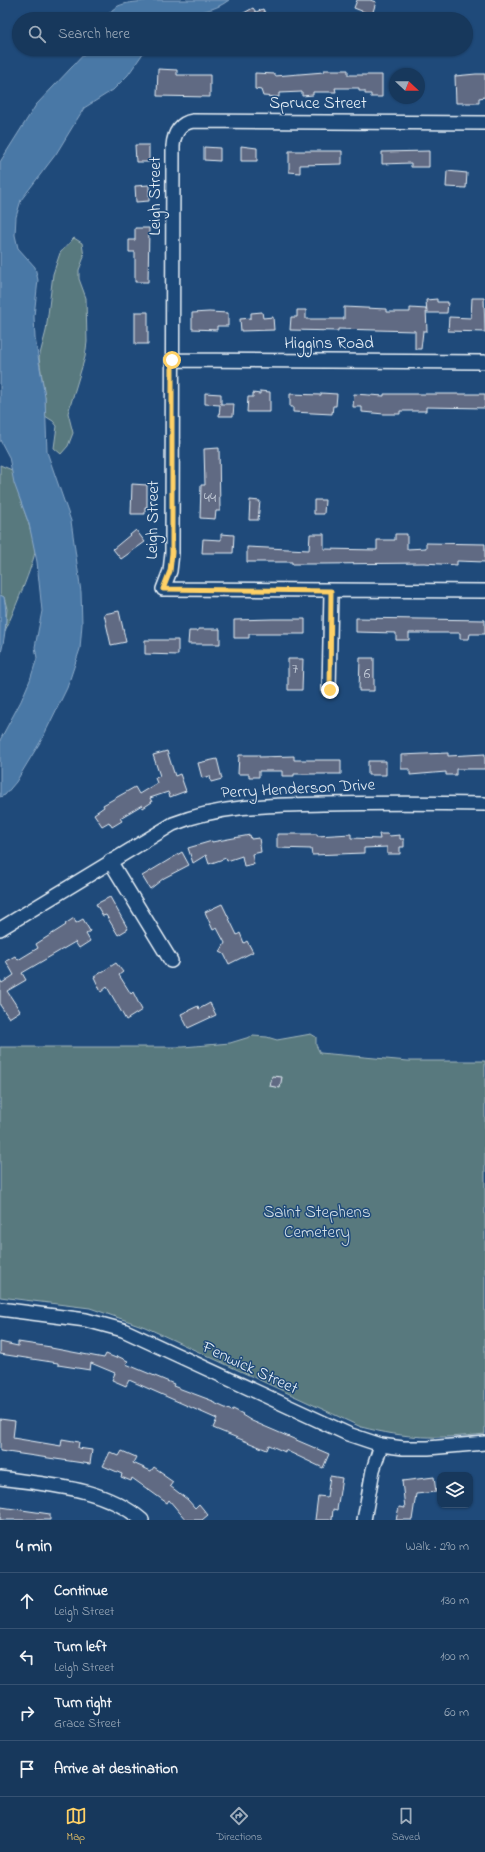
<!DOCTYPE html>
<meta charset="utf-8">
<style>
body{margin:0;font-family:"Indie Flower",sans-serif;background:#203f62;color:#f1f3f6}
.controls{position:absolute;right:12px;bottom:12px;display:grid;overflow:hidden;border-radius:8px;box-shadow:0 1px 3px #0004}
.controls button{width:36px;height:36px;display:grid;place-items:center;padding:0;border:0;border-bottom:1px solid #365272;background:#17385c;color:#f1f3f6;font:20px sans-serif}
.compass{position:absolute;left:389px;top:68px;width:36px;height:36px;border-radius:50%;background:#17385c;box-shadow:0 1px 3px #0004;rotate:112deg}
.stop{position:absolute;width:12px;height:12px;margin:-9px;border:3px solid #ffd166;border-radius:50%;background:#fff}
.stop.end{background:#ffd166;border-color:#fff;box-shadow:0 1px 4px #0008}
.list{margin:0;padding:0;list-style:none}
h2{display:flex;justify-content:space-between;align-items:center;height:52px;margin:0;padding:0 16px;font-size:17px}
h2 small{font-size:13px;font-weight:400;color:#9eacbb}
.list li{display:grid;grid-template-columns:26px 1fr auto;gap:12px;align-items:center;box-sizing:border-box;height:56px;padding:0 16px;border-top:1px solid #365272}
.list b{display:block;font-size:15px;white-space:nowrap}
.list p{margin:0;font-size:13px;white-space:nowrap;color:#9eacbb}
.list em{font-size:13px;font-style:normal;color:#9eacbb}
.icon{flex:none;width:22px;height:22px;fill:none;stroke:currentColor;stroke-width:2;stroke-linecap:round;stroke-linejoin:round}
.map{position:relative;flex:none;width:485px;height:1520px;overflow:hidden}
.search{position:absolute;background:#17385c;box-shadow:0 1px 3px #0004;left:12px;right:12px;top:12px;height:44px;display:flex;align-items:center;gap:10px;box-sizing:border-box;padding:0 14px;border-radius:22px;color:#9eacbb;font-size:15px}
.sheet{height:276px;background:#17385c}
nav{display:flex;justify-content:space-around;align-items:center;box-sizing:border-box;height:56px;border-top:1px solid #365272;background:#17385c;font-size:11px;color:#9eacbb}
nav a{display:grid;justify-items:center;gap:2px}
nav .on{color:#ffd166}
.map>svg:first-child{display:block}
.green{fill:#59797e;stroke:#a0b5bb}
.water{fill:#4a78a6;stroke:#89a8c7}
.building{fill:#616a83;stroke:#e8f1f8}
.lines{fill:none;stroke-linecap:round;stroke-linejoin:round}
.minor-casing{stroke:#e8f1f8;stroke-width:16}
.minor{stroke:#1f4a7a;stroke-width:13}
.route{stroke:#ffd166;stroke-width:5}
.labels{text-anchor:middle;dominant-baseline:central;stroke-width:3;stroke-linejoin:round;paint-order:stroke}
.number-label{font-size:15px;fill:#c6cfdb}
.street-label{font-size:17px;fill:#e8f1f8;stroke:#1f4a7a}
.park-label{font-size:17px;fill:#d3dfe6;stroke:#1f4a7a}
</style>
<div class="map">
<svg width="485" height="1520" viewBox="0 0 485 1520">
<rect width="100%" height="100%" fill="#1f4a7a"/>
<filter id="ink" filterUnits="userSpaceOnUse"><feTurbulence type="fractalNoise" baseFrequency=".025" numOctaves="2"/><feDisplacementMap in="SourceGraphic" scale="8" xChannelSelector="R" yChannelSelector="G"/><feConvolveMatrix kernelMatrix="1 2 1 2 8 2 1 2 1" color-interpolation-filters="sRGB"/></filter>
<g filter="url(#ink)">
<path class="green" d="M74,238l8,5 2,14 -5,13v9l7,19 1,44 -2,15 -17,56 5,20 -5,13 -7,8 -7,-6 3,-22 -4,-5 -8,-5v-19l-6,-39 7,-27 7,-57 7,-21z
M0,465l12,5c5,27 19,52 23,80 1,9 -25,70 -30,81l2,-22 -3,-12 -4,-2z
M311,1034l5,3v8l4,8 88,8h77v373c-48,5 -77,5 -124,-7l-216,-100 -55,-19 -90,-11v-250h183l47,-4 23,-7 14,1 10,3z"/>
<path class="water" d="M149,0h80c-17,13 -31,10 -49,19h-75c11,-19 26,-15 44,-19z
M89,49h57l-18,26 -15,15 -29,18 -28,46 -35,46 -5,17 -1,18 3,13 17,19 3,13 -4,36 1,22 10,59 2,55 24,69 10,71 1,32 -2,25 -13,39 -25,51 -17,28 -9,15 -11,13 -5,2v-57l21,-39 9,-21 7,-22 -2,-11 7,-36 -5,-49 -8,-38 -15,-41 -5,-26 -9,-17v-278l36,-57z
M0,595l4,2c4,20 1,41 -4,60z"/>
<path class="building" d="M357,0h13l6,2 -4,13 -18,-7z
M253,8l3,4 7,-3 5,10h-35z
M158,69l19,1v5h33v22l-53,-1z
M324,70h24v5h34v22h-11v-3h-6v-3h-6v-3h-24l1,4h-23v3l-11,1v-4l-23,1v4l-16,-1 -2,-6 -6,-1v-16l20,1v2l49,-4z
M476,74h9v23l-6,1v5h-23l-1,-27z
M135,145h14v17h-13z
M241,146l16,2v13h-16z
M204,147l16,1v13l-16,-1z
M289,151h53v13l-42,1v8l-11,-1z
M429,151v16h-18v-4l-29,1v-12z
M447,171l20,2 -1,15 -20,-1z
M149,185v16l-13,1 -1,-16z
M135,228h14l-1,54h-13v-30h-6v-12h6z
M472,298h12l1,34 -37,-1 1,-14 22,1z
M437,299v3h11l-1,11h-20l-1,-13z
M344,307l42,2v3h24v-4l16,1 1,22h-4l-2,18h-6v-18l-77,-2v2l-48,-1 1,-13h6v-7h9v9h38z
M135,312h13v32h-13z
M209,312l19,1v13h-11v4l-25,-1v-16z
M262,312l1,6 10,-1 1,13 -33,1 -1,-12 11,-1v-5z
M260,391l10,1v20h-23l1,-15h5v-4l7,1z
M205,393l16,1v10h13l-1,12h-14l1,-11 -15,-1z
M321,393l16,1 -1,12h-3l-1,8 -39,-2v-5h-3v-13l31,1z
M354,394l30,2v-2h101v14l-59,-1v4h-26v3h-16l-22,-2v-5h-9z
M219,448l1,63h-4l-1,8 -15,-1 1,-33h4l-1,-36z
M132,484l15,1v22h-2v7h-14z
M250,500l10,1 -2,19h-9z
M314,500h11l-1,14h-10z
M136,530l9,12 -24,17 -8,-10z
M221,534l13,1 -1,18h-31l1,-14 18,1z
M310,534h14v15l53,1v-10h18v-6h12v15l19,-1v-5l59,1v18l-28,-1v4l-33,-2 -101,1h-31v-2h-45v-15l62,3z
M119,611l7,31 -15,3 -7,-31z
M356,618l129,2v14h-15l-1,5h-9v-6h-51v7h-13v-7l-40,-1z
M273,619h32v15h-56v4h-15v-18z
M198,629h22v15h-32l1,-13h9z
M145,640h33v15l-33,-1z
M360,658h14v33h-15z
M288,659h15l-1,31h-14z
M167,751l8,25 5,-2 6,17 -16,6 -2,-5 -18,6 2,4 -9,6 -1,-3 -22,13 2,3 -10,6 -3,-5 -7,4 -8,-12 10,-7 -1,-2 32,-18 4,7 18,-11 -2,-5 5,-2 -7,-21z
M448,753v3l37,-2v15h-29v6h-10v-3l-36,3v-6h-9v-14z
M239,755h20v2l35,-1v4h47v14h-47v2h-12v-5h-23v6h-10v-3h-11z
M217,759l5,20 -11,3 -1,-6 -8,2 -4,-15z
M368,761h18v14h-18z
M277,834h40v2l34,-2v4l29,1 -1,-5h9l1,2 11,-1v4h4v8h-4v7h-13v-7l-23,1v5l-52,2 -1,-6 -34,-1z
M250,835l1,4 8,-1 2,14 -9,2 2,10 -10,2 -2,-10 -15,5 -1,-3 -17,6 -3,-9 -13,8 -5,-15 24,-7v1z
M182,852l7,13 -25,13 -14,11 -8,-13z
M110,897l18,32 -10,6 -12,-20 -3,1 -7,-12z
M222,904l15,31 3,-2 4,10 3,-2 6,11 -24,12 -5,-10 -4,-2 5,-9 -8,-15 -4,2 -8,-18z
M74,918l2,5 7,-4 7,12 -4,3 4,7 -11,7 -4,-6 -53,31 4,7 -19,11 13,20 -11,7 -9,-13v-25l2,3 12,-8 -8,-14 9,-5 3,4 20,-12 -2,-4 30,-19 -1,-1z
M116,963l7,9 -4,3 12,19 2,-2 9,18 -16,10 -19,-33 -6,5 -7,-15z
M210,1003l6,12 -28,13 -7,-14 17,-8 1,3z
M272,1076l10,1 -2,11 -10,-2z
M0,1342l18,4v-4l33,5v1l53,10 2,-4 10,4 1,-2 11,5 -2,3 48,20 -1,2 40,15 -1,1 20,9 1,-2 10,5 -1,1 10,6 77,33 -6,14 -38,-18v2l-16,-7 -2,5 -54,-22 4,-9 -88,-39 -3,6 -14,-6 3,-7 -24,-10 -1,7 -32,-5v-2l-58,-9z
M0,1419l15,2 -2,17 48,8 1,-7 17,3 -1,6 14,2 -2,14 -90,-13z
M122,1451l14,6 -3,6 18,8 3,-4 10,7 -1,1 10,7 -3,4 18,14 7,8 4,-4 9,11 -6,5h-16l-17,-20 -2,3 -35,-25 -1,3 -10,-4 1,-3 -19,-8 7,-14 9,4z
M330,1476l12,2 -5,32 -4,-1 -1,11h-17l3,-24 9,1z
M434,1477l2,15 -20,2 -4,26h-16l3,-13 6,1 -3,-27z
M1,1507l49,7v6h-50z"/>
<g class="lines">
<defs>
<path id="minor" d="M485,123l-292,-2c-13,2 -19,12 -20,25l-1,407 -2,18 -7,18 322,2
M172,360l313,2
M329,690l2,-99
M110,861l61,100
M0,929l173,-105c48,-19 99,-19 150,-20 54,-1 108,-1 162,0
M0,1309l86,11 37,10 225,104 33,11 22,3h25l57,-5
M0,1478c49,7 103,9 142,42
M364,1520l9,-50 8,-25"/>
</defs>
<use href="#minor" class="minor-casing"/>
<use href="#minor" class="minor"/>
</g>
</g>
<g class="lines" filter="url(#ink)">
<path class="route" d="M172,360v193l-2,18 -7,18 168,2 -1,99"/>
</g>
<g class="labels">
<g class="number-label">
<text x="210" y="498">44</text>
<text x="295" y="669">7</text>
<text x="367" y="674">6</text>
</g>
<g class="street-label">
<text x="318" y="103">Spruce Street</text>
<text transform="translate(155 196) rotate(-90)">Leigh Street</text>
<text x="329" y="343">Higgins Road</text>
<text transform="translate(153 520) rotate(-89)">Leigh Street</text>
<text transform="translate(298 789) rotate(-3)">Perry Henderson Drive</text>
<text transform="translate(250 1368) rotate(25)">Fenwick Street</text>
</g>
<g class="park-label">
<text x="317" y="1212">Saint Stephens<tspan x="317" dy="20">Cemetery</tspan></text>
</g>
</g>
</svg>
<div class="controls">
<button><svg class="icon" aria-label="layers" viewBox="0 0 24 24"><path d="M12 4l9 5-9 5-9-5zM3 14l9 5 9-5"/></svg></button>
</div>
<svg class="compass" viewBox="-18 -18 36 36"><path d="M0-13l5 13h-10z" fill="#e53935"/><path d="M0 13l5-13h-10z" fill="#9eacbb"/></svg>
<div class="stop" style="left:172px;top:360px"></div>
<div class="stop end" style="left:330px;top:690px"></div>
<div class="search"><svg class="icon" aria-label="search" viewBox="0 0 24 24"><circle cx="10" cy="10" r="6"/><path d="M15 15l6 6"/></svg>Search here</div>
</div>
<section class="sheet">
<h2>4 min<small>Walk · 290 m</small></h2>
<ul class="list">
<li><svg class="icon" aria-label="ahead" viewBox="0 0 24 24"><path d="M12 20V5M6 11l6-6 6 6"/></svg><div><b>Continue</b><p>Leigh Street</p></div><em>130 m</em></li>
<li><svg class="icon" aria-label="left" viewBox="0 0 24 24"><path d="M17 20v-9H6M10 6l-5 5 5 5"/></svg><div><b>Turn left</b><p>Leigh Street</p></div><em>100 m</em></li>
<li><svg class="icon" aria-label="right" viewBox="0 0 24 24"><path d="M7 20v-9h11M14 6l5 5-5 5"/></svg><div><b>Turn right</b><p>Grace Street</p></div><em>60 m</em></li>
<li><svg class="icon" aria-label="arrive" viewBox="0 0 24 24"><path d="M6 21V4h12l-3 4 3 4H6"/></svg><div><b>Arrive at destination</b></div></li>
</ul>
</section>
<nav>
<a class="on"><svg class="icon" aria-label="map" viewBox="0 0 24 24"><path d="M3 6l6-2 6 2 6-2v14l-6 2-6-2-6 2zM9 4v14M15 6v14"/></svg>Map</a>
<a><svg class="icon" aria-label="directions" viewBox="0 0 24 24"><path d="M12 3l9 9-9 9-9-9zM9 14v-3h6M13 9l2 2-2 2"/></svg>Directions</a>
<a><svg class="icon" aria-label="saved" viewBox="0 0 24 24"><path d="M7 4h10v16l-5-4-5 4z"/></svg>Saved</a>
</nav>
